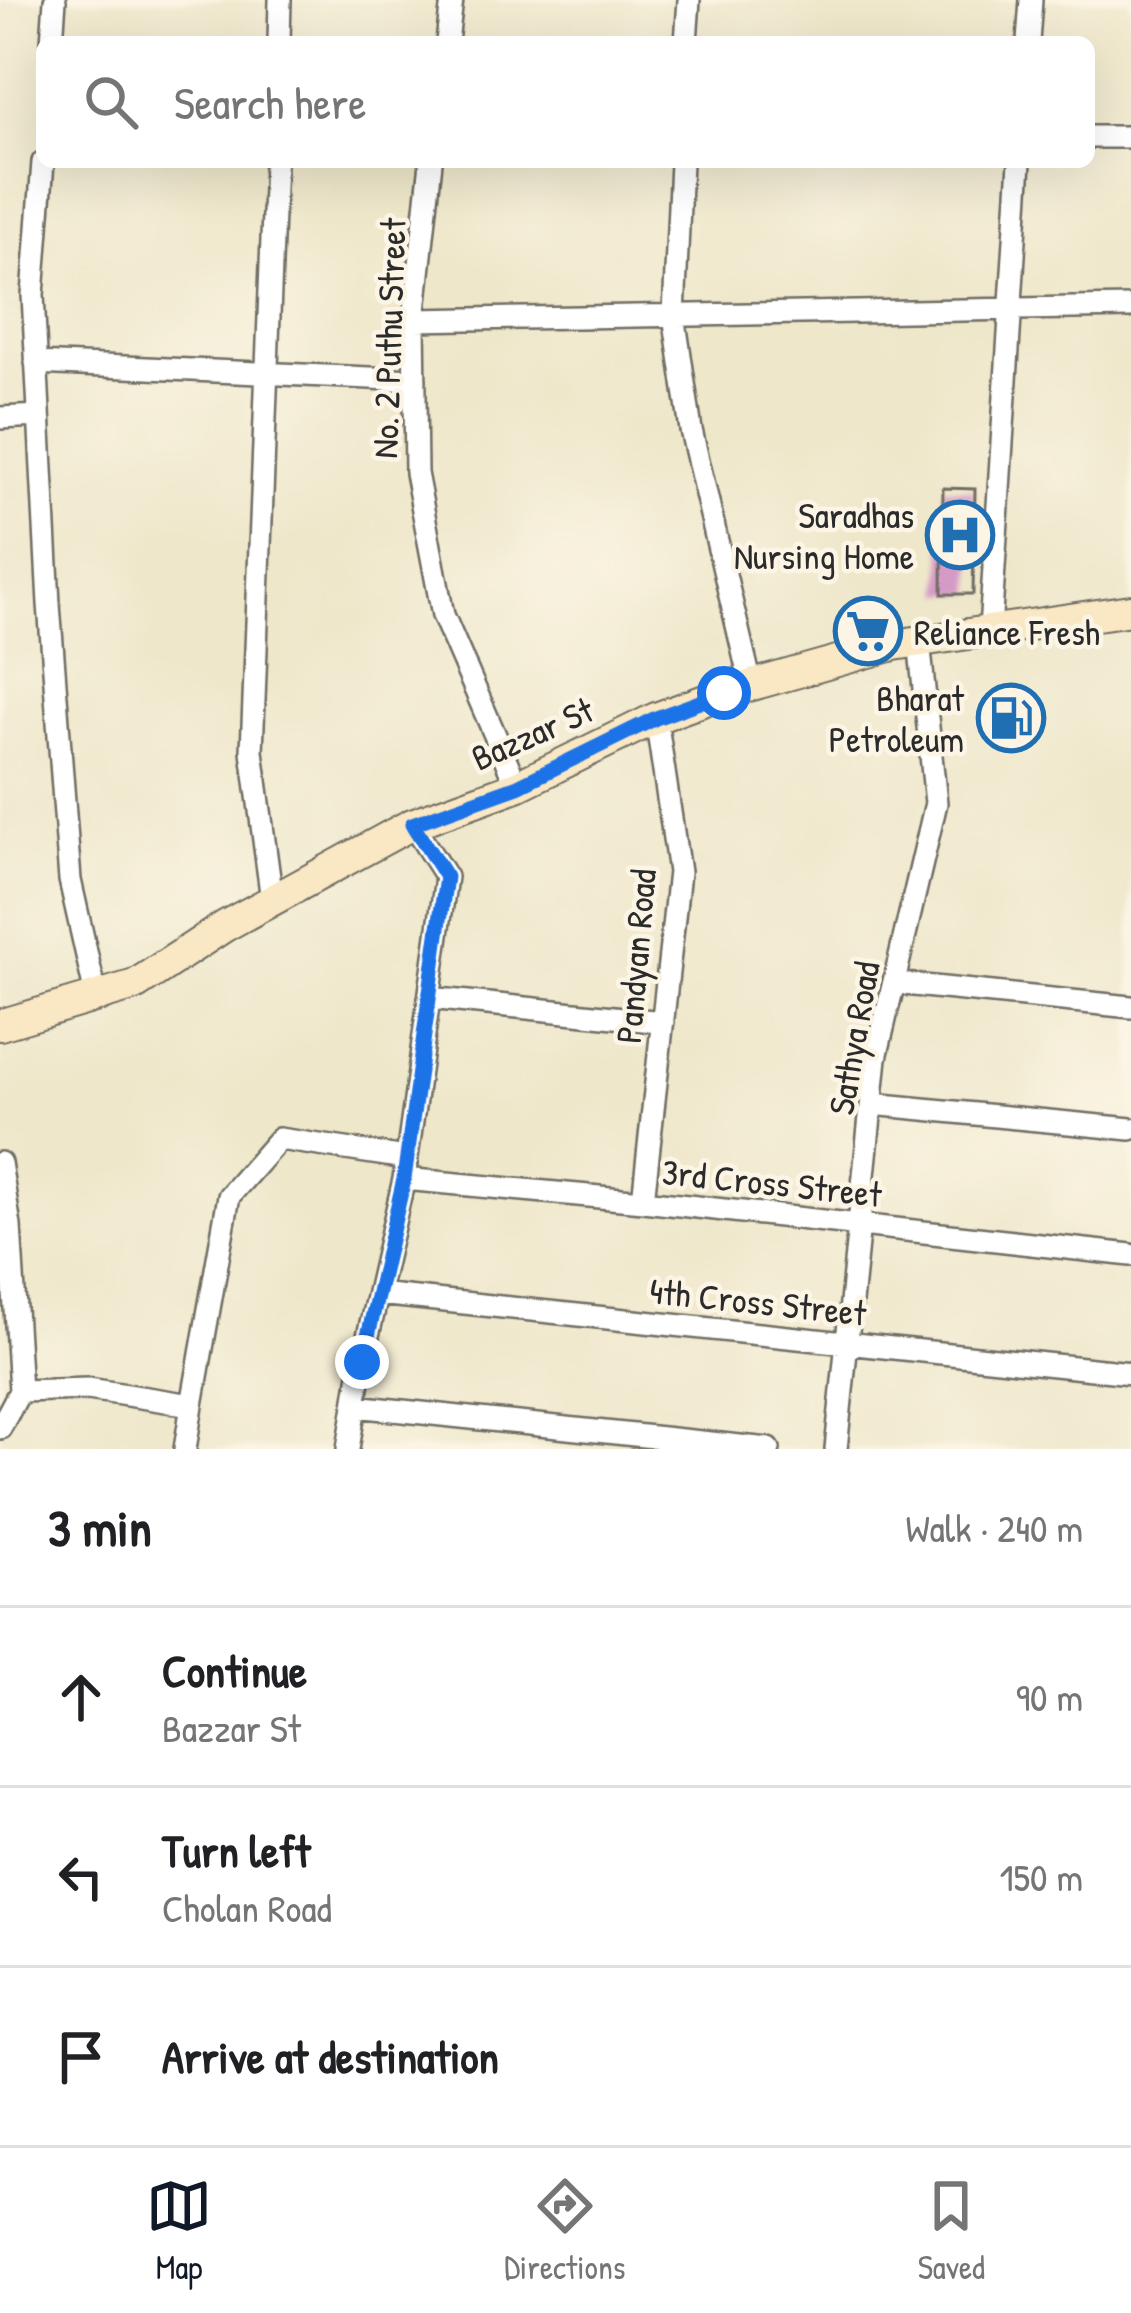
<!DOCTYPE html>
<meta charset="utf-8">
<style>
body{margin:0;font-family:"Patrick Hand",sans-serif;background:#f6f6f6;color:#202124}
.stop{position:absolute;width:36px;height:36px;margin:-27px;border:9px solid #1a73e8;border-radius:50%;background:#fff}
.stop.end{background:#1a73e8;border-color:#fff;box-shadow:0 3px 12px #0008}
.list{margin:0;padding:0;list-style:none}
h2{display:flex;justify-content:space-between;align-items:center;height:156px;margin:0;padding:0 48px;font-size:51px}
h2 small{font-size:39px;font-weight:400;color:#757577}
.list li{display:grid;grid-template-columns:78px 1fr auto;gap:36px;align-items:center;box-sizing:border-box;height:180px;padding:0 48px;border-top:3px solid #e0e0e0}
.list b{display:block;font-size:45px;white-space:nowrap}
.list p{margin:0;font-size:39px;white-space:nowrap;color:#757577}
.list em{font-size:39px;font-style:normal;color:#757577}
.icon{flex:none;width:66px;height:66px;fill:none;stroke:currentColor;stroke-width:2;stroke-linecap:round;stroke-linejoin:round}
.map{position:relative;flex:none;width:1131px;height:1449px;overflow:hidden}
.search{position:absolute;background:#fff;box-shadow:0 12px 48px #0002;left:36px;right:36px;top:36px;height:132px;display:flex;align-items:center;gap:30px;box-sizing:border-box;padding:0 42px;border-radius:18px;color:#757577;font-size:45px}
.sheet{height:696px;background:#fff}
nav{display:flex;justify-content:space-around;align-items:center;box-sizing:border-box;height:168px;border-top:3px solid #e0e0e0;background:#fff;font-size:33px;color:#757577}
nav a{display:grid;justify-items:center;gap:6px}
nav .on{color:#111827}
.map>svg:first-child{display:block}
.building{fill:#d69ac6}
.lines{fill:none;stroke-linecap:round;stroke-linejoin:round}
.minor-casing{stroke:#6f6d63;stroke-width:26}
.secondary-casing{stroke:#6f6d63;stroke-width:34}
.minor{stroke:#fff;stroke-width:21}
.secondary{stroke:#fae7c3;stroke-width:30}
.route{stroke:#1a73e8;stroke-width:15}
.labels{text-anchor:middle;dominant-baseline:central;stroke-width:9;stroke-linejoin:round;paint-order:stroke}
.street-label{font-size:36px;fill:#2b2b2b;stroke:#fcf5e5}
.poi-label{font-size:36px;fill:#2b2b2b;stroke:#fcf5e5;text-anchor:end}
</style>
<div class="map">
<svg width="1131" height="1449" viewBox="0 0 1131 1449">
<rect width="100%" height="100%" fill="#fcf5e5"/>
<filter id="ink" filterUnits="userSpaceOnUse"><feTurbulence type="fractalNoise" baseFrequency=".00833" numOctaves="2"/><feDisplacementMap in="SourceGraphic" scale="24" xChannelSelector="R" yChannelSelector="G"/><feConvolveMatrix kernelMatrix="1 2 1 2 8 2 1 2 1" color-interpolation-filters="sRGB"/></filter>
<filter id="wash" filterUnits="userSpaceOnUse"><feTurbulence type="fractalNoise" baseFrequency=".004" numOctaves="4" result="noise"/><feDisplacementMap in="SourceGraphic" scale="48" xChannelSelector="R" yChannelSelector="G"/><feGaussianBlur stdDeviation="2.7" result="paint"/><feColorMatrix in="noise" values="0 0 0 0 0 0 0 0 0 0 0 0 0 0 0 0 0 1.4 0 .05"/><feComposite in="paint" operator="in"/></filter>
<g filter="url(#wash)">
<rect width="100%" height="100%" fill="#eee7ca"/>
<g id="blocks">
<path class="building" d="M943,488l32,1 -2,105h-31z"/>
</g>
</g>
<g filter="url(#ink)">
<use href="#blocks" fill-opacity="0" stroke="#6f6d63" stroke-width="3"/>
<g class="lines">
<defs>
<path id="minor" d="M52,42l3,-42
M279,42l1,-42
M447,42l5,-42
M686,42l3,-42
M1028,42l3,-42
M1089,137h42
M43,162l-10,133 16,309 21,276 26,116
M431,162l-17,158 2,153 27,142 74,171
M681,162l-7,153 17,115 60,255
M414,320l717,-13
M36,363l379,17
M0,418l39,-2
M990,630l30,-468
M272,900l-20,-149 23,-589
M894,983l237,24
M429,998l234,24
M872,1104l259,25
M0,1163l10,63 10,165 68,-2 104,16 -7,44
M404,1179l239,22 488,54
M643,1201l36,-329 -23,-154
M378,1294l753,79
M192,1405l37,-209 50,-57 127,19
M355,1406l414,43
M0,1428l20,-37
M348,1449l14,-87 42,-183 42,-302 -34,-53
M836,1449l40,-391 60,-255 -17,-162"/>
<path id="secondary" d="M0,1025l135,-40 90,-59 187,-102 105,-38 139,-68 68,-25 170,-48 237,-35"/>
</defs>
<use href="#minor" class="minor-casing"/>
<use href="#secondary" class="secondary-casing"/>
<use href="#minor" class="minor"/>
<use href="#secondary" class="secondary"/>
</g>
</g>
<g class="lines" filter="url(#ink)">
<path class="route" d="M362,1362l42,-183 42,-302 -34,-53 106,-38 138,-68 68,-25"/>
</g>
<defs>
<symbol id="hospital-ring" viewBox="-11 -11 22 22"><circle r="9.5" fill="#fcf5e5" stroke="#1f6fb2" stroke-width="1.5"/><path d="M-5-5h3v3.5h4V-5h3V5h-3V1.5h-4V5h-3Z" fill="#1f6fb2"/></symbol>
<symbol id="supermarket-ring" viewBox="-11 -11 22 22"><circle r="9.5" fill="#fcf5e5" stroke="#1f6fb2" stroke-width="1.5"/><path d="M-6-5.5h2.5l.6 2H6L4.5 2H-2.5L-4.4-4H-6ZM-1.5 3.2a1.3 1.3 0 1 0 .1 0ZM3 3.2a1.3 1.3 0 1 0 .1 0Z" fill="#1f6fb2"/></symbol>
<symbol id="fuel-ring" viewBox="-11 -11 22 22"><circle r="9.5" fill="#fcf5e5" stroke="#1f6fb2" stroke-width="1.5"/><path d="M-5.5-6h7V0h2V4h1.3V-2.5L3-4.5l.8-.8L6-3V5H2.5V1h-1V6h-7ZM-4.2-4.7v3.2H.2V-4.7Z" fill="#1f6fb2"/></symbol>
</defs>
<g fill-rule="evenodd">
<use href="#hospital-ring" x="922" y="497" width="76" height="76"/>
<use href="#supermarket-ring" x="830" y="593" width="76" height="76"/>
<use href="#fuel-ring" x="973" y="680" width="76" height="76"/>
</g>
<g class="labels">
<g class="street-label">
<text transform="translate(388 338) rotate(-88)">No. 2 Puthu Street</text>
<text transform="translate(532 733) rotate(-24)">Bazzar St</text>
<text transform="translate(635 956) rotate(-85)">Pandyan Road</text>
<text transform="translate(853 1038) rotate(-80)">Sathya Road</text>
<text transform="translate(772 1182) rotate(6)">3rd Cross Street</text>
<text transform="translate(758 1301) rotate(6)">4th Cross Street</text>
</g>
<g class="poi-label">
<text x="914" y="514">Saradhas<tspan x="914" dy="41">Nursing Home</tspan></text>
<text x="914" y="631" text-anchor="start">Reliance Fresh</text>
<text x="964" y="697">Bharat<tspan x="964" dy="41">Petroleum</tspan></text>
</g>
</g>
</svg>
<div class="stop" style="left:724px;top:693px"></div>
<div class="stop end" style="left:362px;top:1362px"></div>
<div class="search"><svg class="icon" aria-label="search" viewBox="0 0 24 24"><circle cx="10" cy="10" r="6"/><path d="M15 15l6 6"/></svg>Search here</div>
</div>
<section class="sheet">
<h2>3 min<small>Walk · 240 m</small></h2>
<ul class="list">
<li><svg class="icon" aria-label="ahead" viewBox="0 0 24 24"><path d="M12 20V5M6 11l6-6 6 6"/></svg><div><b>Continue</b><p>Bazzar St</p></div><em>90 m</em></li>
<li><svg class="icon" aria-label="left" viewBox="0 0 24 24"><path d="M17 20v-9H6M10 6l-5 5 5 5"/></svg><div><b>Turn left</b><p>Cholan Road</p></div><em>150 m</em></li>
<li><svg class="icon" aria-label="arrive" viewBox="0 0 24 24"><path d="M6 21V4h12l-3 4 3 4H6"/></svg><div><b>Arrive at destination</b></div></li>
</ul>
</section>
<nav>
<a class="on"><svg class="icon" aria-label="map" viewBox="0 0 24 24"><path d="M3 6l6-2 6 2 6-2v14l-6 2-6-2-6 2zM9 4v14M15 6v14"/></svg>Map</a>
<a><svg class="icon" aria-label="directions" viewBox="0 0 24 24"><path d="M12 3l9 9-9 9-9-9zM9 14v-3h6M13 9l2 2-2 2"/></svg>Directions</a>
<a><svg class="icon" aria-label="saved" viewBox="0 0 24 24"><path d="M7 4h10v16l-5-4-5 4z"/></svg>Saved</a>
</nav>
